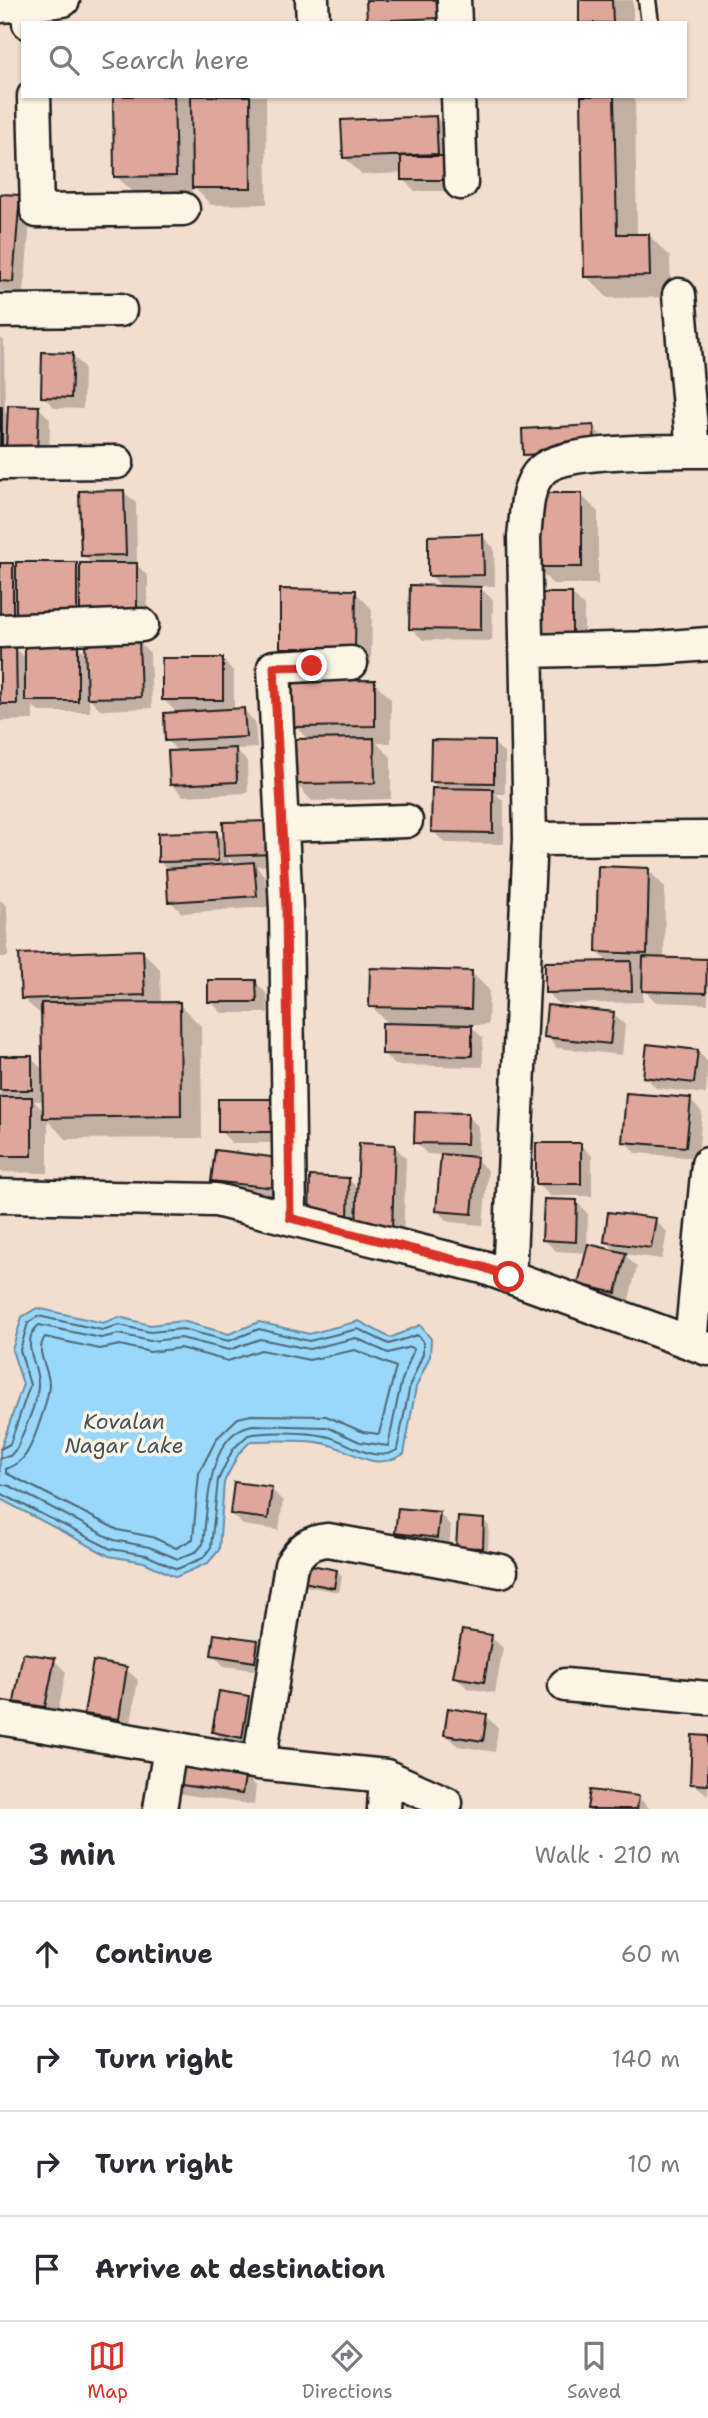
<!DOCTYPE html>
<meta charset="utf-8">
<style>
body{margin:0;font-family:"Shantell Sans",sans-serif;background:#f2f2f3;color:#2b2b33}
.stop{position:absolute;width:21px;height:21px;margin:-16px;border:5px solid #d93025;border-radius:50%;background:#fff}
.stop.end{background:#d93025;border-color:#fff;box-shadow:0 2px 7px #0008}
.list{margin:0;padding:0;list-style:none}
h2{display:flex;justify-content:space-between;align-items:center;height:91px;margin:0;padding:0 28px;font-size:30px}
h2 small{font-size:23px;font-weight:400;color:#7c7c81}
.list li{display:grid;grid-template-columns:46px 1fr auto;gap:21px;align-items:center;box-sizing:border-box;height:105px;padding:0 28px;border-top:2px solid #e1e1e2}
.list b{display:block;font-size:26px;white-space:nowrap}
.list em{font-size:23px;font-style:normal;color:#7c7c81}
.icon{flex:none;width:38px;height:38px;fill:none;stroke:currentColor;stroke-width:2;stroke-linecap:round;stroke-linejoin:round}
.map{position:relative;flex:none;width:708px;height:1809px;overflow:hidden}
.search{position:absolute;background:#fff;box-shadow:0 2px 5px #0004;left:21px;right:21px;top:21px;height:77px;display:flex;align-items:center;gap:18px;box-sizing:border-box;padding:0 24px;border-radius:0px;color:#7c7c81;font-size:26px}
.sheet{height:511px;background:#fff}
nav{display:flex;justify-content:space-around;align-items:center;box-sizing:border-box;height:98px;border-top:2px solid #e1e1e2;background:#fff;font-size:19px;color:#7c7c81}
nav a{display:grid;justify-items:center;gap:4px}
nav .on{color:#d93025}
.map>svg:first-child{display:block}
.water{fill:#9ad8fb;stroke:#688da2;stroke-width:2}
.shadow{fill:#0003;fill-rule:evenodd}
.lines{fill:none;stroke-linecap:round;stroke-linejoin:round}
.shore{stroke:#4e6775;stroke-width:2}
.building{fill:#dfa69b;stroke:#1c1c1c;stroke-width:2}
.service-casing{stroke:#1c1c1c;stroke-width:21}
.minor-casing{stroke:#1c1c1c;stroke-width:37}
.service{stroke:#fcf5e5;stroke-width:16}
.minor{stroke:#fcf5e5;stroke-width:32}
.route{stroke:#d93025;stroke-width:9}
.labels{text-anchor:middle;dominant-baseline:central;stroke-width:7;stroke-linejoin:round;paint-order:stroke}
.water-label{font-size:21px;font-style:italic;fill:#42545f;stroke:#fcf5e5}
</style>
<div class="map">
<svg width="708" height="1809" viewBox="0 0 708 1809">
<rect width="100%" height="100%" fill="#f3ddcf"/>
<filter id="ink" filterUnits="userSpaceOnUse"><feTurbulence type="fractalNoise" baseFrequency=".0143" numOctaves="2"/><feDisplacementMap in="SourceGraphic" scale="14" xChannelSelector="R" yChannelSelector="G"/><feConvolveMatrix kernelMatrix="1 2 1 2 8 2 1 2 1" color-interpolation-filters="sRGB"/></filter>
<g filter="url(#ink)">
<path class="water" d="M37,1308l66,15 16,-6 31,8 32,-4 47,13 30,-12 50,12 50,-13 31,17 30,-13 11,14 -1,17 -14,31 -12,67c-34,20 -51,-6 -82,-11 -22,-4 -48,-2 -71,-2l-12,12 -15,29 -5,68 -11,13 -32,14 -32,-15 -35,-6 -109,-57v-48l23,-67 -11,-34 10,-33z"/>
<path class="shadow" d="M368,0h83l1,23h-81zM450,16v4l-73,2v-3z
M581,0h52v23h-52z
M115,96h151l1,108 -56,1 -19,-20v7l-59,1 -17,-17z
M583,96h52l2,139h12l21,22 1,40 -63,1 -22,-22z
M436,117l17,18 5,56h-43l-12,-11v-7l-41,2 -17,-17z
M0,195l19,2 12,12 -7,84 -24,-2z
M0,337l4,4 1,71 4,4 29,-9 12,12 -1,44 -49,-5z
M72,355l12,12 -1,42 -28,-1 -12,-12z
M593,427l12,12 -68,27 -12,-12z
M124,492l12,11 1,62 11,11v53l-10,12 12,12 2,55 -51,2 -12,-12 1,14h-51l-6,-6v14l-33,1v-73h15l12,11 50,-14 10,10v-15l-87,1v-76h12l6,6 58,-7 6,6 11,-5 -10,-10z
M581,495l17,17v72h-45l-18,-17z
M482,536l12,12 1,38h-17l15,14 -1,41 -69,-1 -12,-12 32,-40 -13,-13z
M355,592l17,17 -1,56 -72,-1 -17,-17z
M539,594h33l12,12v47z
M223,660l11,12v39l10,-1 11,12 2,26 -22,1 12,12 1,32 -65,3 -12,-12 7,-32 -11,-12 11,-26 -15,-15z
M374,682l17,17v44h-14l14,14v42l-79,2 -17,-18 14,-42 -14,-15z
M494,743l11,11v40h-9l8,8v42l-59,-1 -12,-12 7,-41 -8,-8z
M225,824l60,41 -29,1 9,10 3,31 -86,6 -12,-12 -2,-31 -8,-8 57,-29 9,9zM229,858l7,7 -7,1z
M648,870l17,17 -1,72 44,3v42l-52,-2 -13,-13v13l-84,2 -12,-12 62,-29 -11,-11z
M0,900l7,6 1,51h-8z
M143,952l17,17 1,35h18l22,22 1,112 -136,1 -18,-18v52l-48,-1v-114h31l13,13 -1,-55 -20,-17zM34,1101h10v11z
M471,972l18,18 -1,35h-18l13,13v29l-88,-2 -12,-12 7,-28 -19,-19z
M255,982l12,12 1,19h-46l-12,-12z
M613,1014l12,11 -3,30 -65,-7 -11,-12z
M698,1052l10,10 -2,32 -50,-6 -11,-12z
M690,1100l12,12 -4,46 -62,-5 -12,-12z
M277,1101l11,42h-56l-12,-12z
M467,1115l12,12 -1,28h-14v3l12,1 12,12 -5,54 -34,-3 -12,-12 6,-55 -16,-1 -11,-12z
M580,1144l12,12v40h-42l-12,-12z
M395,1147l11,11 -3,81 -92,-22 38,-38 10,11z
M278,1160l8,39 -61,-7 -12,-12z
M577,1202l11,12 -1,31 31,8 -12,-12 49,-21 12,12 -5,27 -38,-5 13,13 -9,37 -36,-9 -12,-12 8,-30 -32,-2 -12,-11z
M271,1489l12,12 -4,29 -36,-5 -12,-12z
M440,1514l11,12 -2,23 -40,-5 -12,-12z
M483,1520l6,6 -1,27 -25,-1 -5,-6z
M337,1571l5,6 -3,15 -39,-7 -5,-5z
M491,1637l12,11 -8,45 -28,-5 -12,-12z
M257,1642l12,12 -2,18 -43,-6 -12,-12z
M54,1660l12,12 -9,46 -29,-5 -12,-12z
M126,1669l12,11 -8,50 -32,-5 -12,-12z
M248,1698l12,12 -7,38 -27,-5 -12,-11z
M486,1716l12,12 -3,24 -37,-6 -12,-12z
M708,1738v57l-16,-12z
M245,1774l11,12 -2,19 -72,-11 -12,-11z
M638,1797l12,12h-61z"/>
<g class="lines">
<path class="shore" d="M45,1337l55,12 20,-4 30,7 30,-4 48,13 33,-11 48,10 46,-10 41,17 -17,67 -16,-2 -37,-16 -75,-1 -13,3 -21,20 -18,35 -6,66 -17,9 -24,-11 -34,-7 -112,-57v-4c7,-3 14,-6 18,-12 9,-11 25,-59 25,-73 0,-17 -15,-31 -4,-47z
M0,1449l10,-5 20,-59 -10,-35 8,-27 10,-7 64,14 17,-5 31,7 32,-3 47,12 30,-12 50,12 49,-12 31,15 28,-9 6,6v13l-13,31 -13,65c-25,15 -49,-10 -72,-14 -19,-4 -60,-5 -77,-1l-15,14 -15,31 -7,67 -8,11 -26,11 -31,-14 -35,-6 -111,-56
M0,1458l10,-2 7,-8c6,-16 22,-48 21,-65 0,-19 -19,-42 1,-58l62,13 18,-4 31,7 31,-3 48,12 31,-11 49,10 47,-11 32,15 22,-6 4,2 -13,34 -13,63 -28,-4 -33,-15 -75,-2c-46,9 -44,85 -49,119l-6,7 -19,8 -29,-12 -35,-7 -104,-54 -10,-2"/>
</g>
<path class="building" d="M366,0h75l1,18 -75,3z
M579,0h33l1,23h-34z
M113,96h61l2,80 -62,1z
M191,96h59l1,92h-59z
M581,96h33l3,138h32l1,42 -66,1z
M436,116l2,38 -95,4 -2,-38z
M401,156h46v24h-46z
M0,194l20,1 -7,87 -13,-1z
M42,352l31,1 -2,45 -30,-1z
M8,405l31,1 -2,46 -31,-1z
M0,406l2,1v40h-2z
M594,425l1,26 -72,4 -1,-26z
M124,490l2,65 -45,1 -2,-65z
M534,493h48v74h-48z
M483,534l1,41 -56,1v-40z
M16,562h61v61h-61z
M0,563h13v61h-13z
M80,563h57v55h-57z
M410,585l71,2v43l-72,-1z
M280,589l76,1 -1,58h-75z
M538,593h34v49h-34z
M139,639l2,58 -54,1 -2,-57z
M78,643v58h-53v-57z
M0,646h16l1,58h-17z
M162,658h61v42h-61z
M375,680v46l-82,1v-46z
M244,708l2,29 -81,4 -1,-28z
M374,738l1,45 -82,1 -1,-45z
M431,740l63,1v42l-64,-1z
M236,748l1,34 -67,3 -2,-34z
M432,788l61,1v44l-62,-1z
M273,821l1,33 -50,2 -1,-34z
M217,831l1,30 -60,1v-29z
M254,862l3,34 -89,6 -2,-33z
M598,866l51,2 -2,86 -51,-2z
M143,950l2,45 -124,4 -2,-45z
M643,957l64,2 -1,34 -64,-2z
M631,961l1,30 -87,2v-31z
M370,968l102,3 -1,38 -102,-2z
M208,980h48l1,22h-49z
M180,1002l1,114 -138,2 -2,-115z
M547,1005l67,7 -4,32 -66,-7z
M382,1023l90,2v31l-90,-2z
M647,1044l51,6 -4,33 -51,-6z
M0,1056h32v34h-32z
M626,1093l65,5 -5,49 -64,-5z
M0,1097h32v59h-32z
M218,1099h59v33h-59z
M415,1112l53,1 -1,31 -53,-1z
M359,1143l36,2 -3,83 -36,-2z
M536,1143h45v41h-45z
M215,1150l64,8 -4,30 -64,-7z
M441,1154l36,3 -5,57 -36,-3z
M310,1176l39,2 -1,41 -39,-1z
M544,1199l33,1 -1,42 -34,-2z
M608,1212l48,6 -5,30 -47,-6z
M588,1244l38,9 -10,40 -38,-9z
M234,1482l38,5 -4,32 -38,-5z
M398,1508l42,4 -3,26 -42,-5z
M458,1517l26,2 -1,29 -27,-1z
M296,1562l41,8 -3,18 -41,-8z
M462,1630l30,5 -8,47 -31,-5z
M214,1634l44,6 -3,22 -44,-7z
M23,1653l32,5 -10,49 -31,-5z
M93,1661l34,6 -8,52 -35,-5z
M219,1691l30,5 -7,42 -30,-6z
M448,1708l39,6 -4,27 -39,-6z
M692,1735l16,1v49l-18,-1z
M171,1762l75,10 -4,22 -74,-11z
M590,1790l49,6 -2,13h-50z"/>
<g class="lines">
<defs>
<path id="service" d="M647,0l3,23"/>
<path id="minor" d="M312,0l1,23
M454,0l1,23
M29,4l34,-4
M0,6l29,-2v19
M34,96l3,115 146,-2
M458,96l3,87
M679,295l14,156
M0,311l120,-1
M0,463l117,-1
M0,631l142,-6
M526,651l131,-3 51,-4
M283,825l123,-4
M530,839l-6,-302c3,-22 1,-51 18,-67 21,-21 133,-19 166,-19
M0,1196l216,4 267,67 225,82
M290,1218l-4,-309 -12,-242 77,-4
M509,1277l21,-438 178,-1
M691,1343l17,-179
M565,1685l143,13
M0,1718l259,45 127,13 60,27
M259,1763l32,-198c11,-17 17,-23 37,-25l173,31
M160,1809l10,-61
M384,1809l2,-33"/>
</defs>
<use href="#service" class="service-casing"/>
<use href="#minor" class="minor-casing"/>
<use href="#service" class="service"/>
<use href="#minor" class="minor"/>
</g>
</g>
<g class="lines" filter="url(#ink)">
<path class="route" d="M312,666l-38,1 12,242 4,309 193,49 26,10"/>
</g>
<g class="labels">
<g class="water-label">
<text x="124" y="1422">Kovalan<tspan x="124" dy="24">Nagar Lake</tspan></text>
</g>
</g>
</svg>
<div class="stop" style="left:509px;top:1277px"></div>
<div class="stop end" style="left:312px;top:666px"></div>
<div class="search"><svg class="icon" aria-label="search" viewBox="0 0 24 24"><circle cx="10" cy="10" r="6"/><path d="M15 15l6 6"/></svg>Search here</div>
</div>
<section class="sheet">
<h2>3 min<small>Walk · 210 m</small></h2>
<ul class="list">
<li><svg class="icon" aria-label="ahead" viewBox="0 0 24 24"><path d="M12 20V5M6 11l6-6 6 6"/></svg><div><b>Continue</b></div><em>60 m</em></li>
<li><svg class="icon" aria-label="right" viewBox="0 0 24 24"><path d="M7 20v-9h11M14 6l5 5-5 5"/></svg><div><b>Turn right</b></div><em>140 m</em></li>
<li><svg class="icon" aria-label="right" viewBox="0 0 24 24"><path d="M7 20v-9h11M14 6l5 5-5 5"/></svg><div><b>Turn right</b></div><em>10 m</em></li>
<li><svg class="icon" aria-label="arrive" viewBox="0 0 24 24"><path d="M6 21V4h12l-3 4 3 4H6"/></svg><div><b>Arrive at destination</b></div></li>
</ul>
</section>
<nav>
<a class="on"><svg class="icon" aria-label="map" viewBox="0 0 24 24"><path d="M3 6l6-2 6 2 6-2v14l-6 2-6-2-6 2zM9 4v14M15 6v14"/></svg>Map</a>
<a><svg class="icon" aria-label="directions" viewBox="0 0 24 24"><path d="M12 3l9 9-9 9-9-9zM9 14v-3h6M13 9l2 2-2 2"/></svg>Directions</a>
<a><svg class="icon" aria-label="saved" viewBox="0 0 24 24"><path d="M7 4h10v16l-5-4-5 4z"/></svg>Saved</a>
</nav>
